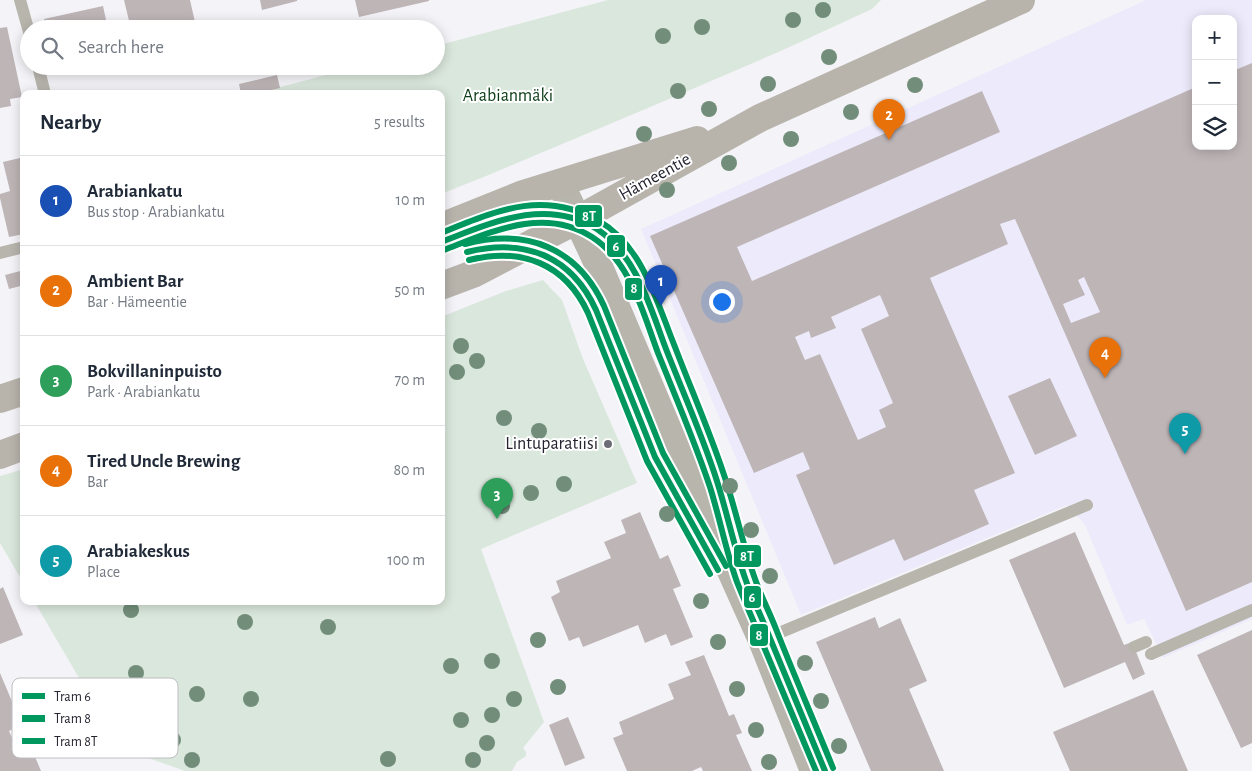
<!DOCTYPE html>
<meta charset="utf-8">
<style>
body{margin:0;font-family:"Alegreya Sans",sans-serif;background:#f2f2f3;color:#1f2937}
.controls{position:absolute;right:15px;top:15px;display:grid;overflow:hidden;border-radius:10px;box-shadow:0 2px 12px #0003}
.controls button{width:45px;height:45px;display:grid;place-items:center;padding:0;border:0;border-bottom:1px solid #e0e1e3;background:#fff;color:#1f2937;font:25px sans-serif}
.you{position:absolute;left:721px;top:301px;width:18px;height:18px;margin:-12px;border:4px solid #fff;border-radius:50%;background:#1a73e8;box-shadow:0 0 0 8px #1a73e833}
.badge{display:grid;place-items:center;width:32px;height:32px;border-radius:50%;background:#6d6d76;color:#fff;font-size:16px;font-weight:700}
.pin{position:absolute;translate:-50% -41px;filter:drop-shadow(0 1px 2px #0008)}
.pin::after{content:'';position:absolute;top:26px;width:18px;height:15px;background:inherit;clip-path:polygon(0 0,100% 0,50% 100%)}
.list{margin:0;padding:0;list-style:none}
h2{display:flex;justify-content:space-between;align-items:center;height:65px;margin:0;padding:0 20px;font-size:21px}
h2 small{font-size:16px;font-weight:400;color:#747a83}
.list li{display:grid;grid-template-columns:32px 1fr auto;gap:15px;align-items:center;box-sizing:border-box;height:90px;padding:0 20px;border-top:1px solid #e0e1e3}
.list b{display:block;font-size:19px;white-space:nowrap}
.list p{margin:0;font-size:16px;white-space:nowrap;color:#747a83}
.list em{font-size:16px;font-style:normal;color:#747a83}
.icon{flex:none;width:28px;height:28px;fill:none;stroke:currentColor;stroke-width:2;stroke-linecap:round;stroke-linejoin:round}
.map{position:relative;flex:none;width:1252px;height:771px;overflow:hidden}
.search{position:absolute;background:#fff;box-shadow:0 2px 12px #0003;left:20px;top:20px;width:425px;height:55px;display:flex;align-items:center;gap:12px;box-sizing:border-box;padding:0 18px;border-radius:28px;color:#747a83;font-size:19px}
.panel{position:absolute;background:#fff;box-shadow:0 2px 12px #0003;left:20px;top:90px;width:425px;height:515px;border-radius:10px}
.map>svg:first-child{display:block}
.built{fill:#edebfb;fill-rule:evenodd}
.green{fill:#dae7dc}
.building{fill:#beb5b7;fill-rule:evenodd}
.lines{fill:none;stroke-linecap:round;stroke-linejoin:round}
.service{stroke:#b8b5ad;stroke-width:12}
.tertiary{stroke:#b8b5ad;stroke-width:28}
.secondary{stroke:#b8b4ac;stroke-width:28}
.tram-1-casing{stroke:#fff;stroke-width:10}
.tram-2-casing{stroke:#fff;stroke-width:10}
.tram-3-casing{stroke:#fff;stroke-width:10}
.tram-1{stroke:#00985f;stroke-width:6}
.tram-2{stroke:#00985f;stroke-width:6}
.tram-3{stroke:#00985f;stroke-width:6}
.tree{fill:#728e7a}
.poi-dot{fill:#6d6d76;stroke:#fff;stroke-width:2}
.labels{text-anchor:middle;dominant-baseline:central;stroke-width:4;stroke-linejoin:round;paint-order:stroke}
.park-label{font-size:18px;fill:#083a13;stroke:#fff}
.street-label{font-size:18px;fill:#252430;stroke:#fff}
.poi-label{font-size:18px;fill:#252430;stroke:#fff;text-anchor:end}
.key{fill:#fff;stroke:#bebdc1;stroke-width:1}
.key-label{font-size:14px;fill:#252430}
.line-badge{stroke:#fff;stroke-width:2}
.badge-label{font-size:14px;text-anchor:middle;font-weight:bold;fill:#fff}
</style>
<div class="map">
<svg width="1252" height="771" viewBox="0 0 1252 771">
<rect width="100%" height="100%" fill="#f4f4f8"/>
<path class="built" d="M1146,0h106v619l-89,39 -19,-39 -17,6 -42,-100 -18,-20 -266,110 -160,-386zM1196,19h37v127h-37z"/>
<path class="green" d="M608,0h273l-9,9 -89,41 -128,55 -164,69 -50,20v-100h-187l106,-28h76v-20z
M543,280l19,20 21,59 54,124 -156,66 63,173 -21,26 3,4v4l-9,6 -5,9h-327l-65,-23 -86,-147h407v-284l65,-26z
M24,469v115l-24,-41v-67z"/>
<path class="building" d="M124,0h66l5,22 -22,5v2h-42z
M260,0h37v1l-35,9z
M355,0h74v1l-70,16z
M103,6l5,23h-62l-2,-10z
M7,27l15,70 -12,2 1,7 -11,2v-80z
M1252,63v519l-66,29 -171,-392 -15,5 8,20 -78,34 85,195 -41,17 15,34 -85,37 -10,-22 -60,26 -38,-90 14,-6 -7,-17 -49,21 -104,-237 332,-145 18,41 -263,115 15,34 444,-194v59h37v-75zM1084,277l16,35 -29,11 -8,-19 22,-9 -7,-15zM880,295l9,21 -28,13 32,74 -14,7 7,17 -28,13 -38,-86 -15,6 -10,-23 14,-6 2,7 25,-10 -5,-11z
M277,75l3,13 -26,6h-13l-2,-10z
M24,157v77l-15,3 -9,-39v-4l10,-3 -7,-29z
M24,270v15l-15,4 -4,-14z
M655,286l16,38 -4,2 -16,-38z
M1050,378l27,58 -42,19 -27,-59z
M640,512l20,47 8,-4 13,31 -8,3 20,48 -22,9 -5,-12 -21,9 -7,-18 -55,22 -4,-10 -10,4 -18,-44 9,-5 -4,-11 55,-23 -7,-16 22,-9 -5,-13z
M1075,532l49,113 8,-3 13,32 -12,6 -8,-18 -61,26 -55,-128z
M3,587l20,48 -23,9v-55z
M875,617l4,11 21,-10 27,63 -18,8 35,82h-73l-55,-129z
M1252,630v113l-11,5 -44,-93z
M704,655l25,61 5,-2 8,19 -6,2 16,36h-49l-2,-4 -9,4h-65l-14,-33 10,-4 -4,-12 55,-23 -6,-15 23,-9 -6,-13z
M0,673l22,52 -13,6 4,9 13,-5 15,36h-41z
M1153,690l35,81h-118l-17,-39z
M568,717l17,41 -20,8 -16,-41z"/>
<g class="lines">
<path class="service" d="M20,0l9,32
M38,66l7,28
M0,253l24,-6
M762,640l325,-135
M1134,647l12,-5
M1151,654l101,-44"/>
<path class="tertiary" d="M560,183l34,72 80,189 88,196 52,131"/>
<path class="secondary" d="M441,227l82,-33 174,-54
M441,286l32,-12 104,-54 183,-102 261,-118
M0,399l24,-8
M0,455l24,-9"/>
<defs>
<path id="tram-1" d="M441,242c50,-19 105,-45 156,-13 40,27 53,78 69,120 16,41 34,81 48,123 12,35 19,72 31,106 6,18 15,35 22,53 19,47 39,93 58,140
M467,252c57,-14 104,3 129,58l59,147 63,113"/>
<path id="tram-2" d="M444,250c47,-18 100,-44 148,-13 39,25 51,76 66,116 18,45 37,89 52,134 10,32 16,64 27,95 7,18 15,35 22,53 19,45 38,91 57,136
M469,260c52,-13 96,3 119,53l59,148 63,113"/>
<path id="tram-3" d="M441,233c55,-22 102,-44 158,-12 44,25 58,82 76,126 16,42 34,83 48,125 12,34 19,70 31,104 6,18 15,35 22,53 18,46 38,92 57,139
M465,244c61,-16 112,3 139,62l59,147 63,113"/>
</defs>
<use href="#tram-1" class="tram-1-casing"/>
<use href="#tram-2" class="tram-2-casing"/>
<use href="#tram-3" class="tram-3-casing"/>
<use href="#tram-1" class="tram-1"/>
<use href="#tram-2" class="tram-2"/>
<use href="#tram-3" class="tram-3"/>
</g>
<g class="tree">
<circle cx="823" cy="10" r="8"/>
<circle cx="793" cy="20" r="8"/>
<circle cx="702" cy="27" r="8"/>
<circle cx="663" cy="36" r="8"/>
<circle cx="829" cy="57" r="8"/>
<circle cx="768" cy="84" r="8"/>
<circle cx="915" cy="85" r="8"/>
<circle cx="678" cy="91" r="8"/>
<circle cx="709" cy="109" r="8"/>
<circle cx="851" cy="112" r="8"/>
<circle cx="644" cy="134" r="8"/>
<circle cx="791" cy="139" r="8"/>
<circle cx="729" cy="163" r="8"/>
<circle cx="667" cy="190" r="8"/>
<circle cx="461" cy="346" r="8"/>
<circle cx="477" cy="361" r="8"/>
<circle cx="457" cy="372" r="8"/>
<circle cx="504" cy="418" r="8"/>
<circle cx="539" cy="431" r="8"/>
<circle cx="564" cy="484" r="8"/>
<circle cx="730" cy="486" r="8"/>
<circle cx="531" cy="493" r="8"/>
<circle cx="502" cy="506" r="8"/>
<circle cx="667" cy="514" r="8"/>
<circle cx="751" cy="530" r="8"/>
<circle cx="770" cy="576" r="8"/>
<circle cx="701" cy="601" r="8"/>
<circle cx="131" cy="610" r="8"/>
<circle cx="245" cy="622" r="8"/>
<circle cx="328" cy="627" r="8"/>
<circle cx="538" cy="640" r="8"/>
<circle cx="718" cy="642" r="8"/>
<circle cx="492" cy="661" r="8"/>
<circle cx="805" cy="663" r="8"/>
<circle cx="451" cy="666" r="8"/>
<circle cx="136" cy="673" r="8"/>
<circle cx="558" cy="687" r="8"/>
<circle cx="737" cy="689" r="8"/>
<circle cx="197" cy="694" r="8"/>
<circle cx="251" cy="699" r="8"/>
<circle cx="514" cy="699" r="8"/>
<circle cx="821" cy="701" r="8"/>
<circle cx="492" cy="715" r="8"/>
<circle cx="461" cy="720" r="8"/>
<circle cx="756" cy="730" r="8"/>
<circle cx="173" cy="740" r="8"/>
<circle cx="487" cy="743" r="8"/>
<circle cx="839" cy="746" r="8"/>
<circle cx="388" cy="759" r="8"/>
<circle cx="192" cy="760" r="8"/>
<circle cx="473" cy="760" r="8"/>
<circle cx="769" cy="762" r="8"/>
</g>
<circle class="poi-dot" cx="608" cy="444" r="5"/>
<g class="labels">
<g class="park-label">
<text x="508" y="96">Arabianmäki</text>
</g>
<g class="street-label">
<text transform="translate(655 177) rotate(-29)">Hämeentie</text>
</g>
<g class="poi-label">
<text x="598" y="444">Lintuparatiisi</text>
</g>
</g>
<rect x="12" y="678" width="166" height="80" rx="8" class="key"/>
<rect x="22" y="693" width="23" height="6" fill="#00985f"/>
<rect x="22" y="715" width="23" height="7" fill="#00985f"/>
<rect x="22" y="738" width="23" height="6" fill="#00985f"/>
<g class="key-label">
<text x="54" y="701">Tram 6</text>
<text x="54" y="723">Tram 8</text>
<text x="54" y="746">Tram 8T</text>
</g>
<g class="line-badge">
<rect x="574" y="204" width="29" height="24" rx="5" fill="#00985f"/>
<rect x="606" y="234" width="20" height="24" rx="5" fill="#00985f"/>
<rect x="624" y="277" width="19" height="24" rx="5" fill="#00985f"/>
<rect x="733" y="544" width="29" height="24" rx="5" fill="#00985f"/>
<rect x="743" y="585" width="19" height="24" rx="5" fill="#00985f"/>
<rect x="749" y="623" width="20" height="24" rx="5" fill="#00985f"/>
</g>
<g class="badge-label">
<text x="589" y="221">8T</text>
<text x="616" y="251">6</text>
<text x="634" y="293">8</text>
<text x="747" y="561">8T</text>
<text x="752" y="602">6</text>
<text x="759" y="640">8</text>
</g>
</svg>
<div class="controls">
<button>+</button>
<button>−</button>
<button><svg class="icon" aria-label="layers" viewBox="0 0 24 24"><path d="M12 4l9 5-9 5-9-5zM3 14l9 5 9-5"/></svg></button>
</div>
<div class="you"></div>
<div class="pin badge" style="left:661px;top:306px;background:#1a4fb4">1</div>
<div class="pin badge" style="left:889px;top:140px;background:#e8710a">2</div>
<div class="pin badge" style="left:497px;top:519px;background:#2e9e5b">3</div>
<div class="pin badge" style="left:1105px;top:378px;background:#e8710a">4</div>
<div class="pin badge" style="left:1185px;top:454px;background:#0f9aa8">5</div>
<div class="search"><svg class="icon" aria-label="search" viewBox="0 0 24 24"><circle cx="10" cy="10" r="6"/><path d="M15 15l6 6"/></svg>Search here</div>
<section class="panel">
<h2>Nearby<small>5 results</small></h2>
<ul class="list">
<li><span class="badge" style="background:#1a4fb4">1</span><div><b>Arabiankatu</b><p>Bus stop · Arabiankatu</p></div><em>10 m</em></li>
<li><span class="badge" style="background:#e8710a">2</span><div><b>Ambient Bar</b><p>Bar · Hämeentie</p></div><em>50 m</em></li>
<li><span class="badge" style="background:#2e9e5b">3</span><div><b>Bokvillaninpuisto</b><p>Park · Arabiankatu</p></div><em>70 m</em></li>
<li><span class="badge" style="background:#e8710a">4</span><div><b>Tired Uncle Brewing</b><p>Bar</p></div><em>80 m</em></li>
<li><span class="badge" style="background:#0f9aa8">5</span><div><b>Arabiakeskus</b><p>Place</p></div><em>100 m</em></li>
</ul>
</section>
</div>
